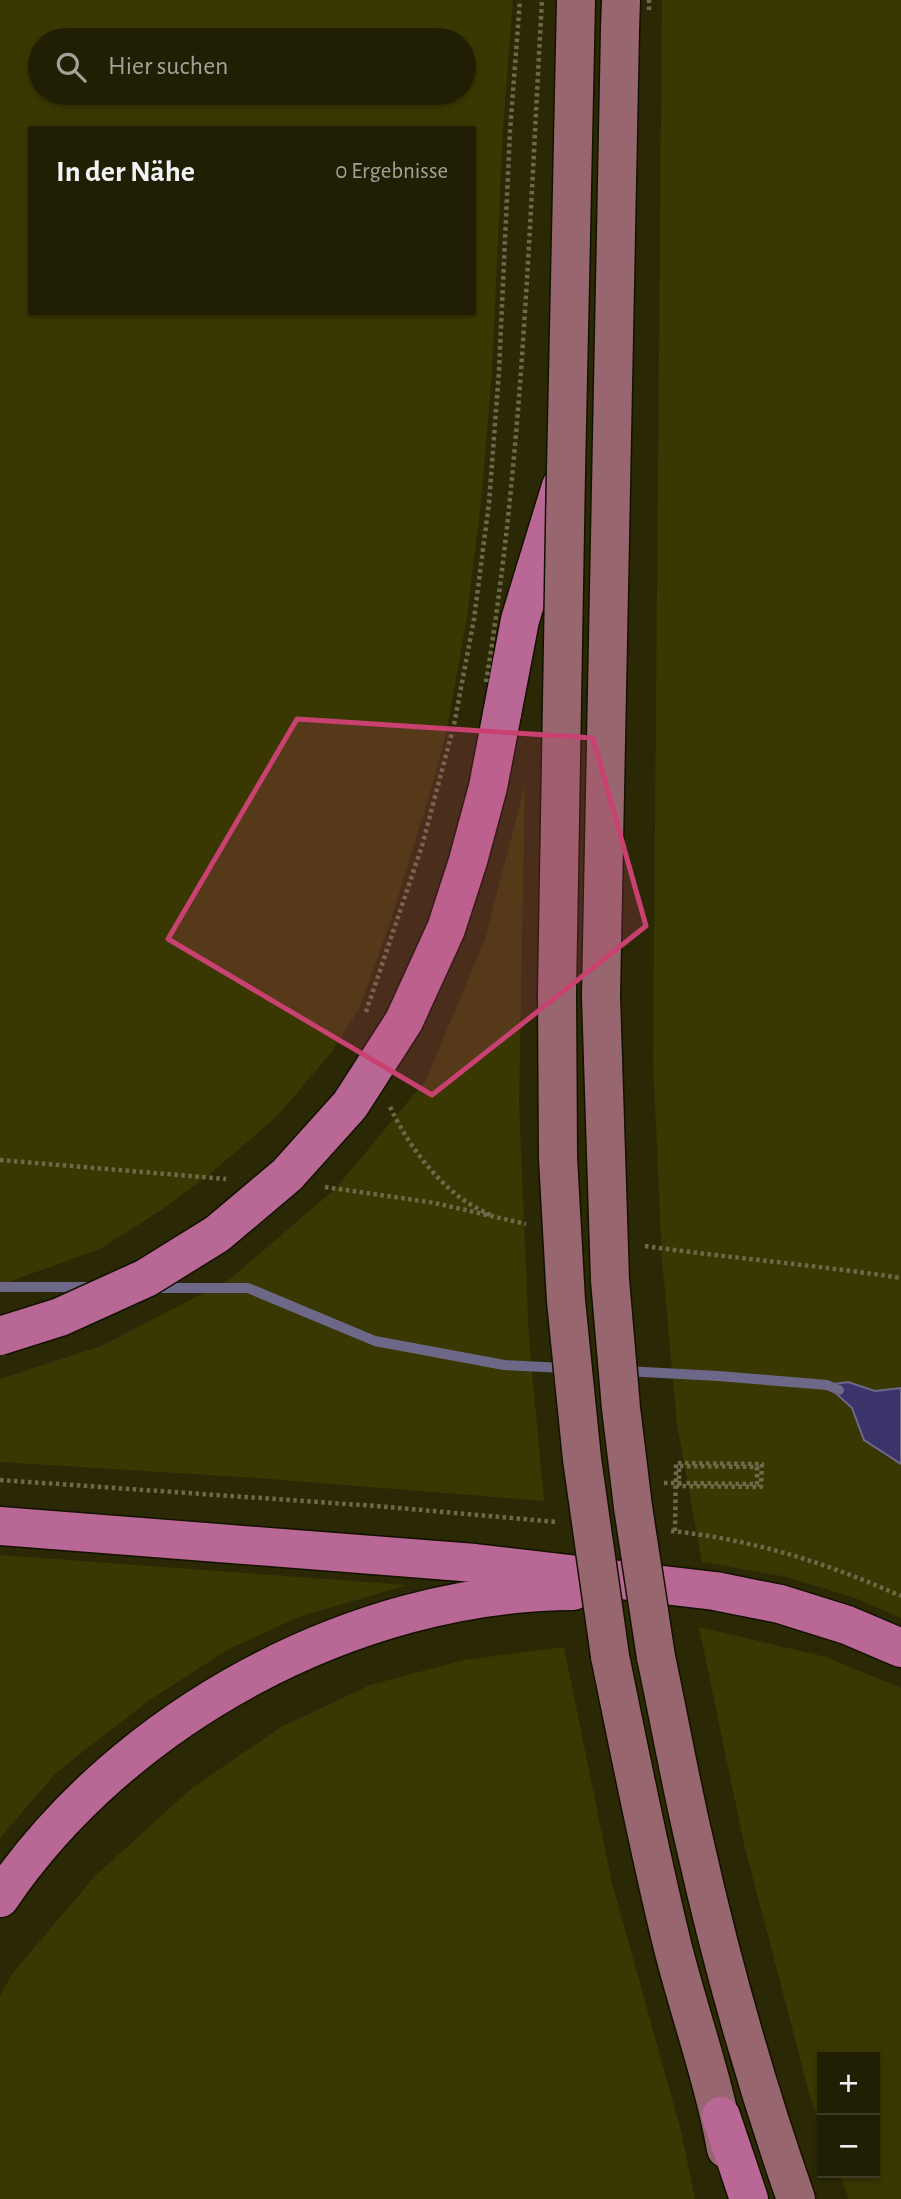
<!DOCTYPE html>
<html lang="de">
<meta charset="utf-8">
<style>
body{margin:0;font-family:"Alegreya Sans",sans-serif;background:#28270e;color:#f1f3f6}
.controls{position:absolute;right:21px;bottom:21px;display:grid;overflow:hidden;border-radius:0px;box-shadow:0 2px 5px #0004}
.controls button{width:63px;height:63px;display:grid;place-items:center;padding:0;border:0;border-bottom:2px solid #3d3d26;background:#201f04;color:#f1f3f6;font:35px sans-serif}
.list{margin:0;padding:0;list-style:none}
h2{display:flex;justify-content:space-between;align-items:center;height:91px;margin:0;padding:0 28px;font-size:30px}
h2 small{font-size:23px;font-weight:400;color:#a2a29a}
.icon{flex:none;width:38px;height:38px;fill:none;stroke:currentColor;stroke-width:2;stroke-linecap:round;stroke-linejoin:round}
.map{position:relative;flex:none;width:901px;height:2199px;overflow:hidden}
.search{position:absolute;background:#201f04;box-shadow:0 2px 5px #0004;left:28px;top:28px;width:448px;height:77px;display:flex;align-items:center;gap:18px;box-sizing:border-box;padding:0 24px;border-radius:38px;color:#a2a29a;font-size:26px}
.panel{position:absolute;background:#201f04;box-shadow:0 2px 5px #0004;left:28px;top:126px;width:448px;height:189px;border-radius:0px}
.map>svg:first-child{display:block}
.green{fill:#393702;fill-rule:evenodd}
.water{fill:#3b346b;stroke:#6d6888;stroke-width:2}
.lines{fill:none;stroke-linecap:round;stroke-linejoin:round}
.stream{stroke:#6d6888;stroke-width:10}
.major-casing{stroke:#131100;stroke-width:41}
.highway-casing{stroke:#131100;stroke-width:41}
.path{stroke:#6b6a49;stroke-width:4.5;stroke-dasharray:3.5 3.5;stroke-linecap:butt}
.major{stroke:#98666f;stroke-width:38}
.highway{stroke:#b96895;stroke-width:38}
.major-bridge-casing{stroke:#131100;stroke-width:41;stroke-linecap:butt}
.highway-bridge-casing{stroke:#131100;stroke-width:41;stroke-linecap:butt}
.path-bridge{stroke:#6b6a49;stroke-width:4.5;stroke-dasharray:3.5 3.5;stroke-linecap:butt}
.major-bridge{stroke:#98666f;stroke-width:38}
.highway-bridge{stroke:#b96895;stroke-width:38}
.marked{fill:#c94171;fill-opacity:0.2;stroke:#c94171;stroke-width:5;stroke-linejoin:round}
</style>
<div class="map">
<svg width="901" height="2199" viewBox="0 0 901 2199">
<rect width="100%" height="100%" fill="#2b2905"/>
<path class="green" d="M0,0h513l-10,129 -11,242 -11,131 -14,115 -19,107 -13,52 -45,147 -31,86 -29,45 -52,61 -63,55 -55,41 -60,38 -100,36zM464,40v53h-424v-53zM30,128h444v185h-444z
M662,0h239v1388l-26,3 -27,-9c6,41 12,65 53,82v154l-46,-20 -68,-21 -85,-15 -25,-138 -15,-165 -9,-199z
M525,784l-6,320 10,235 15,162 -287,-23 -257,-16v-83l101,-33 128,-66 106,-91 91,-109 59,-141z
M0,1555l408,30 -107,31 -72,33 -81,52 -91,71 -57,66z
M699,1627l127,30 75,31v511h-52l-10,-26h36v-116h-53v72l-11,-29 -67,-256z
M564,1647l47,232 70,252 14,68h-695v-203l12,-22 83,-98 97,-88 89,-61 89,-42 94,-25z"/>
<path class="water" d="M848,1382l27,9 26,-3v76l-37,-24 -12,-32 -25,-23z"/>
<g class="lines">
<path class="stream" d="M0,1287h90
M155,1288h93l127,53 129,24 60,3
M625,1371l93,5 109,9 12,5"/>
<defs>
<path id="major" d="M620,30l1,-30
M566,471l10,-471
M610,1656c20,98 39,195 63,292 17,67 41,133 53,201
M656,1657c13,61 24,123 38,183 27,121 61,242 102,359"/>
<path id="highway" d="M502,714l18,-94 41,-134
M0,1526l475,37 240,28 65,13 67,21 54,23
M0,1898c123,-181 354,-306 573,-307
M721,2116l28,83"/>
</defs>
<use href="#major" class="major-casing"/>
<use href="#highway" class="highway-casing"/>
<path class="path" d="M366,1012l56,-166 32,-121 20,-106 15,-116 10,-132 11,-240 10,-131
M390,1107c16,33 38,65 67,88 9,8 22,14 33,20
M0,1160l226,19
M325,1187l110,16 91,21
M645,1246c85,12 171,19 256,32
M0,1480l376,26 181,16
M664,1483h20
M671,1531c80,8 156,32 230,65"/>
<use href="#major" class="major"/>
<use href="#highway" class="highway"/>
<defs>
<path id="major-bridge" d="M620,30l-19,966 9,284 11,128 12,99 23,150
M566,471l-9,522 1,165 8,143 16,158 28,197"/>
<path id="highway-bridge" d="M0,1336l60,-19 86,-39 71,-44 70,-59 63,-70 54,-84 42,-92 22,-68 20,-74 14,-73"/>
</defs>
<use href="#major-bridge" class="major-bridge-casing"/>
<use href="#highway-bridge" class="highway-bridge-casing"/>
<path class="path-bridge" d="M649,10v-10
M486,682c37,-225 43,-454 56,-682
M675,1531l1,-68 86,1 -1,23 -82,-1v-20l78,1v17l-73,-1"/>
<use href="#major-bridge" class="major-bridge"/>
<use href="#highway-bridge" class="highway-bridge"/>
</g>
<path class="marked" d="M297,719l296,19 53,188 -214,169 -264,-156z"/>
</svg>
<div class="controls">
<button>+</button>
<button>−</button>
</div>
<div class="search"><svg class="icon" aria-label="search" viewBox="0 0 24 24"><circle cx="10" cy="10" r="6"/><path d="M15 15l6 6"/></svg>Hier suchen</div>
<section class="panel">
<h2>In der Nähe<small>0 Ergebnisse</small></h2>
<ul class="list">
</ul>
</section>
</div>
